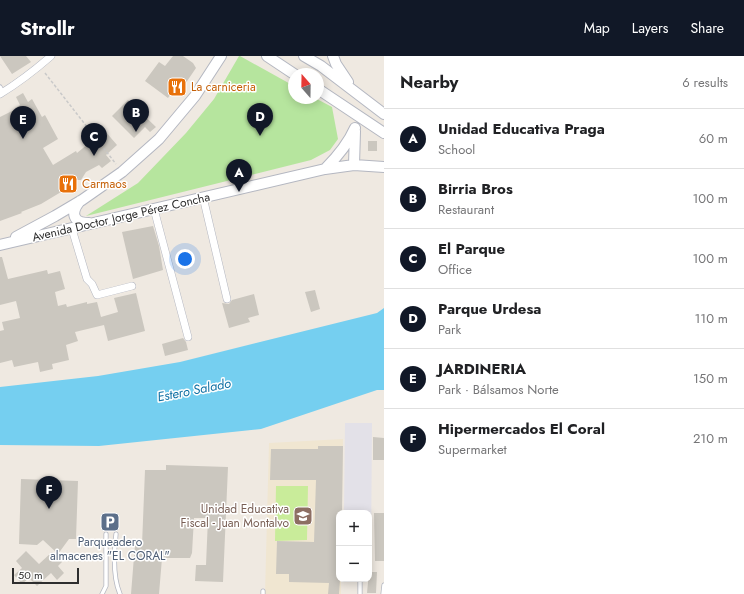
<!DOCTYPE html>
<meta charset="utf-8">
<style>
body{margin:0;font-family:Jost,sans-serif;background:#f6f6f6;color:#202124}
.controls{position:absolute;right:12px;bottom:12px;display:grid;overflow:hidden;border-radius:8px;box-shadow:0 2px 10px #0003}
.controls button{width:36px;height:36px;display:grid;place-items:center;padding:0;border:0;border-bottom:1px solid #e0e0e0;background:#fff;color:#202124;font:20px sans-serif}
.compass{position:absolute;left:288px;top:12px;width:36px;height:36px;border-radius:50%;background:#fff;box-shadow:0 2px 10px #0003;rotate:340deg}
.scale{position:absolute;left:12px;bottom:10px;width:67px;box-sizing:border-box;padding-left:4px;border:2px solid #2e2e2e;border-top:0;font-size:11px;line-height:14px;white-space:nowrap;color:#2e2e2e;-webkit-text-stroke:3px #fff;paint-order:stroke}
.you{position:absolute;left:185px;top:203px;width:14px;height:14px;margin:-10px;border:3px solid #fff;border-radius:50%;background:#1a73e8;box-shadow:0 0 0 6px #1a73e833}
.badge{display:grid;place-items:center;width:26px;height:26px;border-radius:50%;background:#111827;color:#fff;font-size:13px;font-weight:700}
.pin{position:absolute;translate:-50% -33px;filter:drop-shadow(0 1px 2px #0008)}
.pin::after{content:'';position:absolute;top:21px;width:14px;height:12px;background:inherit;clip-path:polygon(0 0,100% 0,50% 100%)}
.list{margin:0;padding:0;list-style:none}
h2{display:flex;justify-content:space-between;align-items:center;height:52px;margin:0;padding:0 16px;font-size:17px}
h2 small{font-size:13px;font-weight:400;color:#757577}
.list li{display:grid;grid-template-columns:26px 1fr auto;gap:12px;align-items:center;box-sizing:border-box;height:60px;padding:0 16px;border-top:1px solid #e0e0e0}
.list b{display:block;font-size:15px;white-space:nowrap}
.list p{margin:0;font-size:13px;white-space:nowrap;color:#757577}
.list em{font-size:13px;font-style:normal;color:#757577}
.map{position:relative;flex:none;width:384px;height:538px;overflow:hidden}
header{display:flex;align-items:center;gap:24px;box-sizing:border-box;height:56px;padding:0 20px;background:#111827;color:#fff}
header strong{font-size:19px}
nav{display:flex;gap:22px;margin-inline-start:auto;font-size:14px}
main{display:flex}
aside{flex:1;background:#fff}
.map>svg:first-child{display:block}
.industrial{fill:#e3e1e8}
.education{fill:#f0e6d1}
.green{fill:#b6e59e}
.pitch{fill:#c9ec9a}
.water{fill:#75cff0}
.building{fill:#cbc7bf}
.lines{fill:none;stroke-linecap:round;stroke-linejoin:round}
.lane-casing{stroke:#b4b7c1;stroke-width:5}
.street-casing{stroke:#b4b7c1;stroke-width:8}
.secondary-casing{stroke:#b4b7c1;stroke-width:12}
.path{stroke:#c9c9c9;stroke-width:1.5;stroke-dasharray:3 2;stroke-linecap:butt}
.lane{stroke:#fff;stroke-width:3.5}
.street{stroke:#fff;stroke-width:7}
.secondary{stroke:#fff;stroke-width:10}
.labels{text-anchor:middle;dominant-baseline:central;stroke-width:3;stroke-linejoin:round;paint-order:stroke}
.food-label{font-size:12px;fill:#c56008;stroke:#fff;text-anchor:start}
.street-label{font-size:12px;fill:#2e2e2e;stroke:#fff}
.education-label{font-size:12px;fill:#785e54;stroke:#fff;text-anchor:end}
.service-label{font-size:12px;fill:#4e5e75;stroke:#fff}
.water-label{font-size:13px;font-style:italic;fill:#0d6fa3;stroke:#fff}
</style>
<header>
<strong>Strollr</strong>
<nav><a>Map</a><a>Layers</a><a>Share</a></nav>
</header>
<main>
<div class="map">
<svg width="384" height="538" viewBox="0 0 384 538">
<rect width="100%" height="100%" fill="#efe9e1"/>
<path class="industrial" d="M345,367h27l-1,134h-2v-44h-25z"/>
<path class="education" d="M343,383l-1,74h-3v66h2v15h-76l4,-151z"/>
<path class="green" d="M239,0h1l54,30v12h21l17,9 6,32 -8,11 -19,10 -225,56 52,-33 48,-50 28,-34z"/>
<path class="pitch" d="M276,430h32l-1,54 -32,1z"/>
<path class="water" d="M384,252v82h-7l-116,39 -162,17 -99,-1v-58l98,-11 82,-14 197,-49z"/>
<path class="building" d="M0,0h26l5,6 -19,12z
M173,0h10l10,7 3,5 -17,25 -5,-3 -6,8 -23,-17 14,-19 6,4z
M23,37l5,9 4,-3 10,18 3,-2 13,24 -15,9 10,17 23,-14 1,2 17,-14v1l11,-9 12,14 -11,10 5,6 -9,7 -3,-3 -13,7 -5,8h-4l-2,3 -9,5v1l-25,15 -20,8 1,1 -22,8v-104l16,-8 -1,-1 5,-3 -4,-8z
M128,44l28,27 -6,5 -5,-5 -11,11 -22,-22z
M368,85h9v10h-9z
M153,170l6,20 4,24 -30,9 -11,-47z
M0,201h2l6,22 39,-9 1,4 12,-3 5,18 -10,3 3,14 8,-2 1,3 20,-5v2l10,-2 4,15 17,-5 -4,-14 22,-5 9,38 -37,10 -4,-16 -29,7 3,9 -12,4 3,15 -17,4 1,5 -13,3 -2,-10 -24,5 -2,-7 -12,3v-32l4,-1 -2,-8 18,-4 -4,-17 -16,4z
M315,234l5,19 -9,3 -6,-20z
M254,238l5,21 -11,3 2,4 -21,6 -7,-25 7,1 3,-4z
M183,282l3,4 2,8 -23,6 -3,-12z
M373,381l11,1v22h-11z
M318,390h25l-1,67h-3v66h1l-1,15h-11l1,-11 -40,-1v-8h-13l1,-33 37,1 2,-62h-46l1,-31h47z
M166,409l62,2 -5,115 -28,-1 1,-16h10l2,-47h-14l-2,35 -2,5h-28l-3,36h-28l4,-50 7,1 3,-75h21z
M21,423l57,2 -2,58h-7l-11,15 -15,-14 -6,5 -18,-1z
M374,457h10v48h-9z
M26,495l13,13 13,-12 10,10 -4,4 6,7 -7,7 -6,-7 -14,13 -8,-8 -7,6 -8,-9 8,-7 -6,-7z
M369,516h8l-1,21h-9z"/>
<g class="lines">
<defs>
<path id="lane" d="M0,31l3,5
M116,478c-2,18 -3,44 4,60
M263,535v3
M102,538l4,-8v-52
M360,538v-15
M383,538l1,-9"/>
<path id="street" d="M0,38c18,-11 35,-24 51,-38
M203,141l24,102
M154,153l34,128
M72,173l15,50 5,5 5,11 35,-9"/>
<path id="secondary" d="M267,0l27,18
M304,0l17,10 63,48
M333,0l3,8 12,18
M318,33l66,44
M354,109l1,-34
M325,113c13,-13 23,-25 30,-41
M80,145c-10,12 -7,22 9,22
M16,181l39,-21 27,-16 40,-28 37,-33 36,-43 26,-40
M0,189l325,-76 29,-4 30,2"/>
</defs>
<use href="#lane" class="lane-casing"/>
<use href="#street" class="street-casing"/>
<use href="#secondary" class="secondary-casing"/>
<path class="path" d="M45,17l71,91"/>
<use href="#lane" class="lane"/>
<use href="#street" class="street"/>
<use href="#secondary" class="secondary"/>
</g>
<defs>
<symbol id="restaurant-square" viewBox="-11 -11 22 22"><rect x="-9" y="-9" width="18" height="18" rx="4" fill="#e8710a" stroke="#fff"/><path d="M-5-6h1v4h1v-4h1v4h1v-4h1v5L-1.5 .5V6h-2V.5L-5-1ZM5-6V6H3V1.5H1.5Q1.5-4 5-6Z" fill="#fff"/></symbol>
<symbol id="school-square" viewBox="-11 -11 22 22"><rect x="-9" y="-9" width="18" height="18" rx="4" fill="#8d6e63" stroke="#fff"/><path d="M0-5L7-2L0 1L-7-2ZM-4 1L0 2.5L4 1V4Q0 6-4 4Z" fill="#fff"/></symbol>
<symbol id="parking-square" viewBox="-11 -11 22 22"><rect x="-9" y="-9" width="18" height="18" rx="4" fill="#5c6f8a" stroke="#fff"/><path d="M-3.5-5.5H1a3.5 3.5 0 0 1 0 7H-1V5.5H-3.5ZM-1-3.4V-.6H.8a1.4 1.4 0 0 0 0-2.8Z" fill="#fff"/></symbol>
</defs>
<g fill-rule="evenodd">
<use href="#restaurant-square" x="166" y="20" width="22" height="22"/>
<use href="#restaurant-square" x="57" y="117" width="22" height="22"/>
<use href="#school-square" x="292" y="449" width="22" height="22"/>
<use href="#parking-square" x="99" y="455" width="22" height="22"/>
</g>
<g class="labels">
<g class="food-label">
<text x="191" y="31">La carniceria</text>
<text x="82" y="128">Carmaos</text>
</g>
<g class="street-label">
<text transform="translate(121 161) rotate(-13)">Avenida Doctor Jorge Pérez Concha</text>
</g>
<g class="education-label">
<text x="289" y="453">Unidad Educativa<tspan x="289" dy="14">Fiscal - Juan Montalvo</tspan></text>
</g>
<g class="service-label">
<text x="110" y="486">Parqueadero<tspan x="110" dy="14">almacenes "EL CORAL"</tspan></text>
</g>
<g class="water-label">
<text transform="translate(194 334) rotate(-11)">Estero Salado</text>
</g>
</g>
</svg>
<div class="controls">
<button>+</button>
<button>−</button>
</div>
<svg class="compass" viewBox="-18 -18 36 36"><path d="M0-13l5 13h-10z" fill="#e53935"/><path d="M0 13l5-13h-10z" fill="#757577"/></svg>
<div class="scale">50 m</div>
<div class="you"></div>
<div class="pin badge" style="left:239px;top:136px">A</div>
<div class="pin badge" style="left:136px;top:76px">B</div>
<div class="pin badge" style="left:94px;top:100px">C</div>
<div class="pin badge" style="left:260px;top:80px">D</div>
<div class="pin badge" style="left:23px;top:83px">E</div>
<div class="pin badge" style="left:49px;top:453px">F</div>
</div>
<aside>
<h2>Nearby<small>6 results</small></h2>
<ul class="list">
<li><span class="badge">A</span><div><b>Unidad Educativa Praga</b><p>School</p></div><em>60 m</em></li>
<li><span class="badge">B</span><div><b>Birria Bros</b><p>Restaurant</p></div><em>100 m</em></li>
<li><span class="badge">C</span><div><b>El Parque</b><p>Office</p></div><em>100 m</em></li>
<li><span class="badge">D</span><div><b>Parque Urdesa</b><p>Park</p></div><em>110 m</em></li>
<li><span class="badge">E</span><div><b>JARDINERIA</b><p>Park · Bálsamos Norte</p></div><em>150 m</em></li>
<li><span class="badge">F</span><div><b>Hipermercados El Coral</b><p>Supermarket</p></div><em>210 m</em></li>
</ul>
</aside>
</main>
